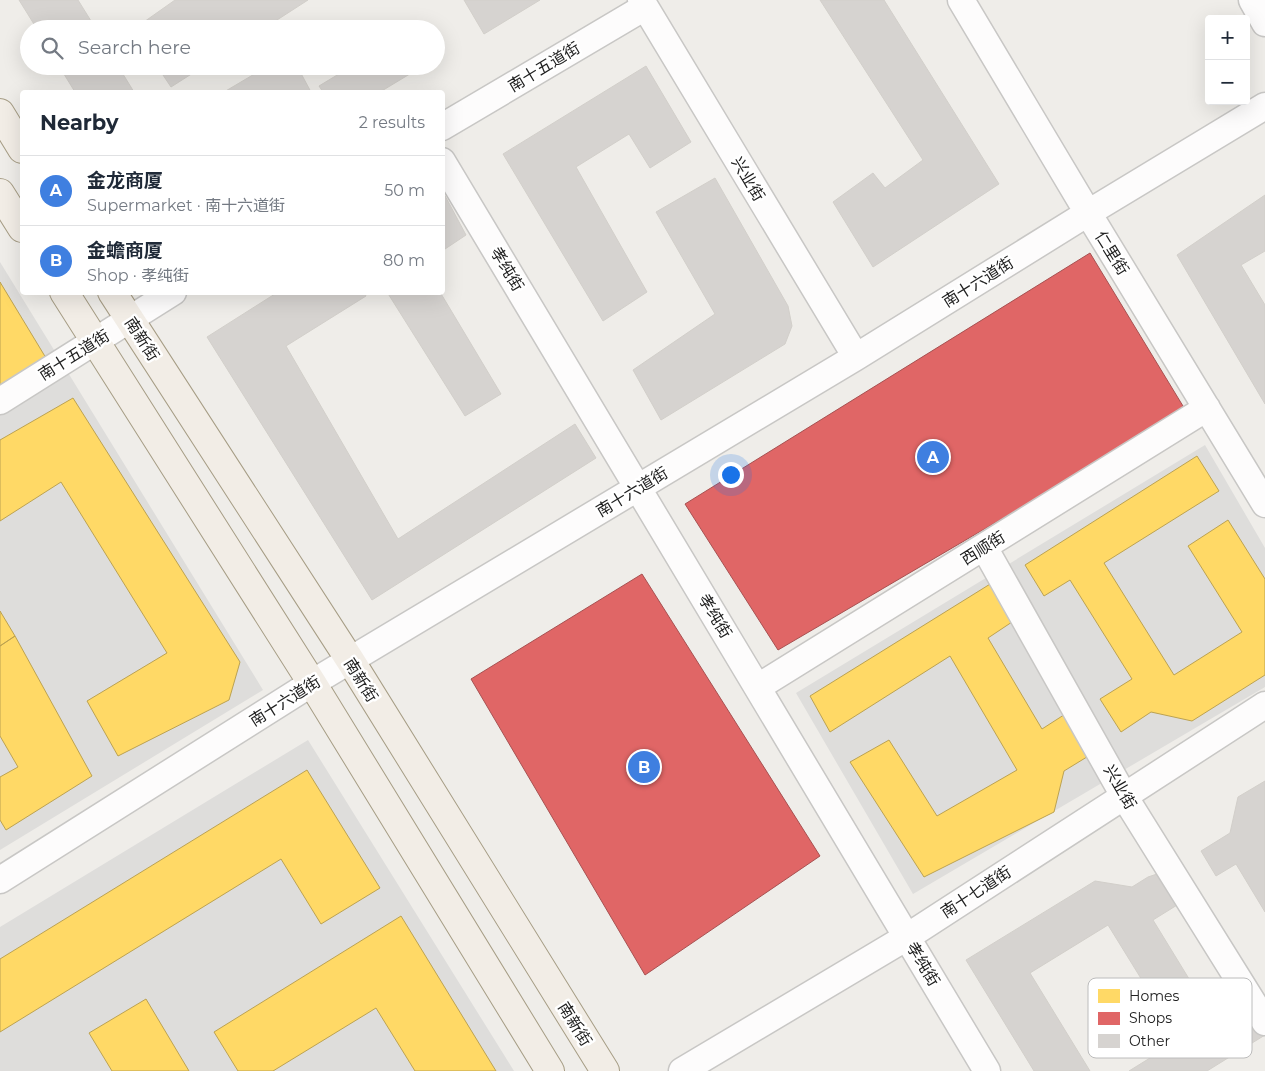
<!DOCTYPE html>
<meta charset="utf-8">
<style>
body{margin:0;font-family:Montserrat,"Noto Sans SC",sans-serif;background:#f6f6f7;color:#1f2937}
.controls{position:absolute;right:15px;top:15px;display:grid;overflow:hidden;border-radius:5px;box-shadow:0 5px 20px #0002}
.controls button{width:45px;height:45px;display:grid;place-items:center;padding:0;border:0;border-bottom:1px solid #e0e1e3;background:#fff;color:#1f2937;font:25px sans-serif}
.you{position:absolute;left:730px;top:474px;width:18px;height:18px;margin:-12px;border:4px solid #fff;border-radius:50%;background:#1a73e8;box-shadow:0 0 0 8px #1a73e833}
.badge{display:grid;place-items:center;width:32px;height:32px;border-radius:50%;background:#b45309;color:#fff;font-size:16px;font-weight:700}
.pin{position:absolute;translate:-50% -50%;border:2px solid #fff;box-shadow:0 1px 5px #0006}
.list{margin:0;padding:0;list-style:none}
h2{display:flex;justify-content:space-between;align-items:center;height:65px;margin:0;padding:0 20px;font-size:21px}
h2 small{font-size:16px;font-weight:400;color:#747a83}
.list li{display:grid;grid-template-columns:32px 1fr auto;gap:15px;align-items:center;box-sizing:border-box;height:70px;padding:0 20px;border-top:1px solid #e0e1e3}
.list b{display:block;font-size:19px;white-space:nowrap}
.list p{margin:0;font-size:16px;white-space:nowrap;color:#747a83}
.list em{font-size:16px;font-style:normal;color:#747a83}
.icon{flex:none;width:28px;height:28px;fill:none;stroke:currentColor;stroke-width:2;stroke-linecap:round;stroke-linejoin:round}
.map{position:relative;flex:none;width:1265px;height:1071px;overflow:hidden}
.search{position:absolute;background:#fff;box-shadow:0 5px 20px #0002;left:20px;top:20px;width:425px;height:55px;display:flex;align-items:center;gap:12px;box-sizing:border-box;padding:0 18px;border-radius:28px;color:#747a83;font-size:19px}
.panel{position:absolute;background:#fff;box-shadow:0 5px 20px #0002;left:20px;top:90px;width:425px;height:205px;border-radius:5px}
.map>svg:first-child{display:block}
.residential{fill:#dedddb}
.homes{fill:#ffd966;stroke:#bca251}
.shops{fill:#e06666;stroke:#a75151}
.building{fill:#d6d3d0;stroke:#d2cfca}
.lines{fill:none;stroke-linecap:round;stroke-linejoin:round}
.minor-casing{stroke:#c8c7c5;stroke-width:29}
.major-casing{stroke:#a69d85;stroke-width:30}
.minor{stroke:#fdfcfc;stroke-width:26}
.major{stroke:#f2ede6;stroke-width:28}
.labels{text-anchor:middle;dominant-baseline:central;stroke-width:5;stroke-linejoin:round;paint-order:stroke}
.street-label{font-size:16px;fill:#212121;stroke:#fff}
.key{fill:#fff;stroke:#bcbcbc;stroke-width:1}
.key-label{font-size:14px;fill:#212121}
</style>
<div class="map">
<svg width="1265" height="1071" viewBox="0 0 1265 1071">
<rect width="100%" height="100%" fill="#efede9"/>
<path class="residential" d="M0,262l263,428 -263,160z
M1205,445l60,103v139l-352,207 -117,-201z
M308,740l206,331h-514v-144z"/>
<path class="homes" d="M0,282l46,76 -46,32z
M73,398l167,264 -11,38 -111,56 -31,-55 80,-48 -106,-171 -61,39v-81z
M1197,456l22,35 -115,72 70,112 68,-43 -54,-86 40,-26 37,59v96l-73,46 -41,-9 -30,20 -21,-33 32,-20 -62,-99 -26,16 -19,-31z
M995,581l23,37 -30,20 54,91 28,-18 25,41 -31,19 -10,41 -130,65 -74,-115 39,-22 48,76 80,-46 -67,-114 -120,76 -20,-36z
M0,611l15,25 -15,10z
M15,636l77,140 -86,54 -6,-10v-43l18,-10 -18,-31v-90z
M307,770l73,118 -59,36 -40,-65 -281,173v-73z
M401,916l95,155h-81l-39,-63 -103,63h-35l-24,-39z
M146,999l43,72h-77l-23,-38z"/>
<path class="shops" d="M1090,253l96,158 -408,239 -93,-146z
M642,574l178,282 -175,119 -174,-296z"/>
<path class="building" d="M19,0h59l18,29h-59z
M175,0h133l-45,29h-129z
M464,0h76l-56,34z
M820,0h64l115,184 -126,83 -40,-65 40,-29 12,15 38,-28z
M59,66h59l16,26h-59z
M157,66h47l-33,21z
M268,66h29l14,26h-87z
M352,66h71l-43,26h-57l-4,-6z
M646,66l45,76 -41,26 -21,-34 -53,33 71,125 -44,29 -100,-167z
M715,178l73,128 4,20 -7,18 -124,76 -28,-50 82,-56 -59,-102z
M443,192l23,43 -24,16v-59z
M1265,195v56l-24,14 24,40v99l-88,-149z
M278,292h86l2,4 -80,50 112,193 177,-115 21,34 -224,142 -165,-263z
M387,292h53l61,102 -36,22z
M1265,781v131l-29,-48 -20,12 -15,-25 29,-18 8,-36z
M1163,872l19,30 -29,18 60,98 31,-19 21,36 -58,36h-78l50,-31 -71,-115 -78,48 60,98h-56l-68,-111 129,-79 37,6 16,-10z"/>
<g class="lines">
<defs>
<path id="minor" d="M641,0l215,357
M961,0l127,213 177,291
M1252,0l13,23
M442,127l203,-120
M442,161l545,910
M0,401l173,-109
M984,547l140,249 141,226
M758,687l449,-279
M0,880l312,-197 544,-326 232,-144 177,-107
M682,1071l225,-134 358,-232"/>
<path id="major" d="M0,113l22,36
M0,193l22,35
M64,292l248,391 238,388
M112,292l238,368 255,411"/>
</defs>
<use href="#minor" class="minor-casing"/>
<use href="#major" class="major-casing"/>
<use href="#minor" class="minor"/>
<use href="#major" class="major"/>
</g>
<g class="labels">
<g class="street-label">
<text transform="translate(544 67) rotate(-31)">南十五道街</text>
<text transform="translate(748 179) rotate(59)">兴业街</text>
<text transform="translate(1112 253) rotate(58)">仁里街</text>
<text transform="translate(507 269) rotate(59)">孝纯街</text>
<text transform="translate(978 282) rotate(-32)">南十六道街</text>
<text transform="translate(142 339) rotate(57)">南新街</text>
<text transform="translate(74 355) rotate(-32)">南十五道街</text>
<text transform="translate(632 492) rotate(-31)">南十六道街</text>
<text transform="translate(983 548) rotate(-32)">西顺街</text>
<text transform="translate(715 616) rotate(59)">孝纯街</text>
<text transform="translate(361 680) rotate(58)">南新街</text>
<text transform="translate(285 701) rotate(-32)">南十六道街</text>
<text transform="translate(1120 787) rotate(60)">兴业街</text>
<text transform="translate(976 892) rotate(-33)">南十七道街</text>
<text transform="translate(923 964) rotate(59)">孝纯街</text>
<text transform="translate(575 1024) rotate(58)">南新街</text>
</g>
</g>
<rect x="1088" y="978" width="164" height="80" rx="8" class="key"/>
<rect x="1098" y="989" width="22" height="14" fill="#ffd966"/>
<rect x="1098" y="1012" width="22" height="13" fill="#e06666"/>
<rect x="1098" y="1034" width="22" height="14" fill="#d6d3d0"/>
<g class="key-label">
<text x="1129" y="1001">Homes</text>
<text x="1129" y="1023">Shops</text>
<text x="1129" y="1046">Other</text>
</g>
</svg>
<div class="controls">
<button>+</button>
<button>−</button>
</div>
<div class="you"></div>
<div class="pin badge" style="left:933px;top:457px;background:#3f7fe0">A</div>
<div class="pin badge" style="left:644px;top:767px;background:#3f7fe0">B</div>
<div class="search"><svg class="icon" aria-label="search" viewBox="0 0 24 24"><circle cx="10" cy="10" r="6"/><path d="M15 15l6 6"/></svg>Search here</div>
<section class="panel">
<h2>Nearby<small>2 results</small></h2>
<ul class="list">
<li><span class="badge" style="background:#3f7fe0">A</span><div><b>金龙商厦</b><p>Supermarket · 南十六道街</p></div><em>50 m</em></li>
<li><span class="badge" style="background:#3f7fe0">B</span><div><b>金蟾商厦</b><p>Shop · 孝纯街</p></div><em>80 m</em></li>
</ul>
</section>
</div>
